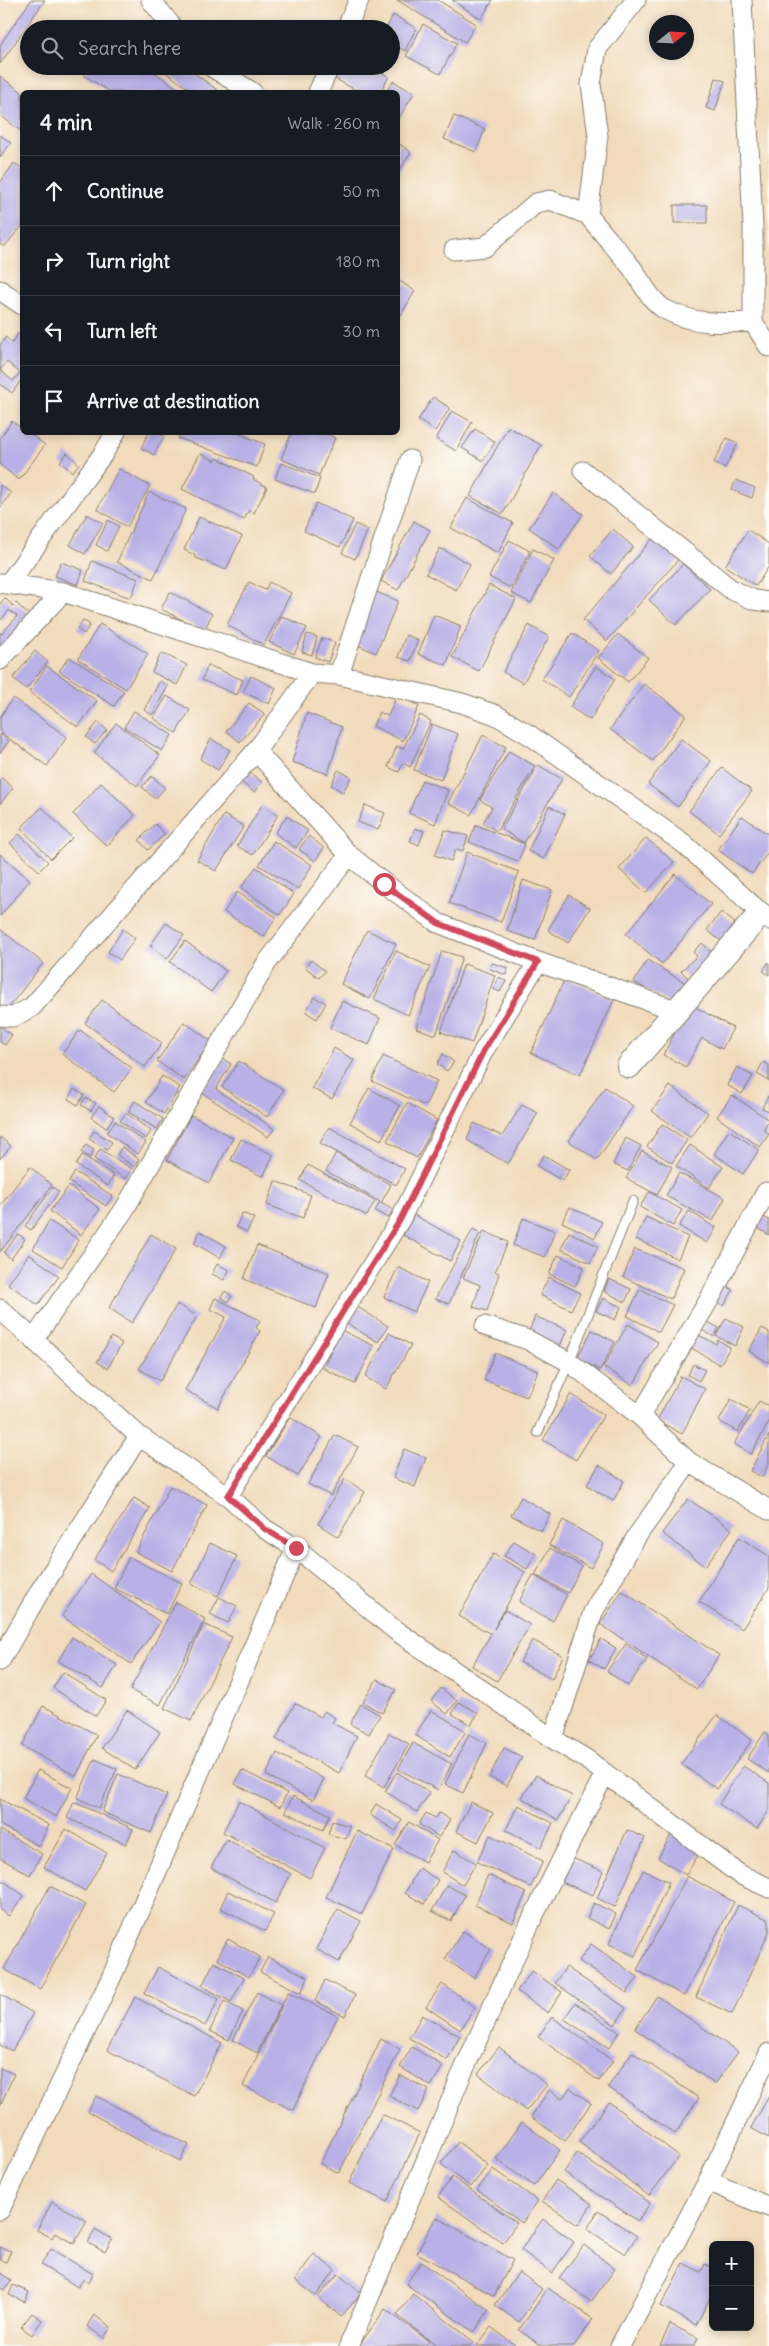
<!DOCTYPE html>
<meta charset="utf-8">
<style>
body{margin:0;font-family:Delius,sans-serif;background:#242831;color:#f1f3f6}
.controls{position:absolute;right:15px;bottom:15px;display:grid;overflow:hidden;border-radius:8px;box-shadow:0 2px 8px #0003}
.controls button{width:45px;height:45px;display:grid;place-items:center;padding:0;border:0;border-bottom:1px solid #363941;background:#171b24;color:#f1f3f6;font:25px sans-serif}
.compass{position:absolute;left:649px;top:15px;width:45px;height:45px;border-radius:50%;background:#171b24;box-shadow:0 2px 8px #0003;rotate:72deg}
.stop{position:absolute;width:15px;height:15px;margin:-11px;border:4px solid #d1495b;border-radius:50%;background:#fff}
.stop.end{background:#d1495b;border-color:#fff;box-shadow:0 1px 5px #0008}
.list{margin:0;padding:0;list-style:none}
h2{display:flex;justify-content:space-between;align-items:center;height:65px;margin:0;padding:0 20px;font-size:21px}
h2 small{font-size:16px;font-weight:400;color:#9ea1a6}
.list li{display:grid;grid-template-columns:32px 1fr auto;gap:15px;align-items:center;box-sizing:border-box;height:70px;padding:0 20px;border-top:1px solid #363941}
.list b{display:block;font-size:19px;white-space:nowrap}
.list em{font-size:16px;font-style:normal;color:#9ea1a6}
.icon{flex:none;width:28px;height:28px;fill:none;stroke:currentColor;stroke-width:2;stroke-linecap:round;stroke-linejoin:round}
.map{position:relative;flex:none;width:769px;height:2346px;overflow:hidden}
.search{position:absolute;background:#171b24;box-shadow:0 2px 8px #0003;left:20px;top:20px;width:380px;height:55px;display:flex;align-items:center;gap:12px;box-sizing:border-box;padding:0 18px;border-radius:28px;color:#9ea1a6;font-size:19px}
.panel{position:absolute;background:#171b24;box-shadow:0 2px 8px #0003;left:20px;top:90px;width:380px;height:345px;border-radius:8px}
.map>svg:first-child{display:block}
.building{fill:#b8b0e6;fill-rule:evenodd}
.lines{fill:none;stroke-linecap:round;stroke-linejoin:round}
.service-casing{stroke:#867c6c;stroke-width:11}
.minor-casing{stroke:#867c6c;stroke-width:21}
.tertiary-casing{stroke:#867c6c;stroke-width:26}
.service{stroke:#fff;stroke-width:9}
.minor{stroke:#fff;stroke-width:19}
.tertiary{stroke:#fff;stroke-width:24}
.route{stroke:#d1495b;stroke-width:6}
</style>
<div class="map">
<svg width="769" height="2346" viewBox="0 0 769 2346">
<rect width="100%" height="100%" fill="#fdfcf7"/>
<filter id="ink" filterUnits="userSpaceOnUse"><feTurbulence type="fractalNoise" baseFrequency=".02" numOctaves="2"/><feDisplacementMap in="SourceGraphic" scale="10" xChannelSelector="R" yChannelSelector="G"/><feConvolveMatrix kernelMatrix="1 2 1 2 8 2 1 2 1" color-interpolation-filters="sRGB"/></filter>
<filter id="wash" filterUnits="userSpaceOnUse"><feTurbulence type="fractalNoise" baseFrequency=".0096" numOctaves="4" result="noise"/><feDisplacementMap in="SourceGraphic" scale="20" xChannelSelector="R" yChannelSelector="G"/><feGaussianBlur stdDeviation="1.12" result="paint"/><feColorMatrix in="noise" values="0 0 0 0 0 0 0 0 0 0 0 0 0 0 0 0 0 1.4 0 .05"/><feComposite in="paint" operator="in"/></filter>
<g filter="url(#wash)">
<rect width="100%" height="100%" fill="#f1dbbc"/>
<g id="blocks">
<path class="building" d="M31,0h14l-45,64v-19z
M397,0h41l38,24 -11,18z
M452,0h41l-12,19z
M393,15l23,13 -11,23 -14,-7v-15h-5z
M423,24l34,19 -17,31 -34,-18z
M89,66h56l38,26h-73l-26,-17z
M157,66h28l35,26h-27z
M341,66h31l17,11 -9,15h-21l-25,-14z
M0,76l22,16v40l-22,-17z
M716,78l9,3 -10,30 -9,-3z
M393,81l21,12 -16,27v-28h-12z
M454,116l31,13 -9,23 -32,-13z
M0,135l11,8 -11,14z
M398,143l13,9 -13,21z
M14,163l8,5v58l-18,21 -4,-3v-61z
M674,205h33v18h-33z
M398,280l17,11 -17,29z
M19,333l3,3v43l-10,14 -12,-9v-39l6,-8 6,6zM7,362l13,11 -7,8 -13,-11z
M433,397l17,11 -15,23 -17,-11z
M452,411l20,11 -16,29 -20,-12z
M12,421l10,8v3h6l17,13 -26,35 -19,-15v-27z
M508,427l33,18 -38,69 -33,-18z
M475,429l20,13 -12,19 -21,-13z
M149,432h14l-2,3 3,1 -10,19 -13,-7z
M180,432h55l30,12 -8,23 -79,-29z
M292,432h31l12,6 -16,37 -38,-16z
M727,438l11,5 -13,25 -11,-6z
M67,453l12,11 -7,8 -12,-10z
M200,453l15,8 2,-3 37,19 -1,2 14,8 -13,26 -5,-3 -5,10 -62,-31z
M281,463l39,15 -5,16 -40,-15z
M119,469l31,17 -23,41 -30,-18z
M736,480l19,8 -3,10 -20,-8z
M0,485l11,8 -11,15z
M149,492l37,17 -33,70 -36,-17z
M553,493l30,21 -24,35 -30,-21z
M467,498l46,25 -15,30 -47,-25z
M316,503l37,17 -13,27 -36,-16z
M87,514l16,9 -18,31 -15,-9z
M199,517l43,19 -16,34 -32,-13 1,-2 -11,-5z
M108,520l11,6 -12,25 -11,-6z
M414,521l16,9 -32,60 -17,-9z
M355,524l13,6 -13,29 -13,-6z
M613,529l20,18 -22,27 -21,-18z
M748,530l21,14v22l-13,20 -31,-20z
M653,538l25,22 -71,81 -24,-21z
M509,540l21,11 -19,37 -22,-11z
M440,548l30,16 -14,26 -30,-16z
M533,549l21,11 -23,43 -20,-10z
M92,561l46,18 -7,19 -46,-17z
M61,562l22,8 -5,15 -23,-9z
M683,564l27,25 -34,36 -27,-25z
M249,582l16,8 4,-8 22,11 -27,52 -37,-20z
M489,585l27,14 -37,72 -27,-14z
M374,591l24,10 -22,52 -23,-10z
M170,592l42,22 -8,17 -43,-22z
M5,598l8,8 3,-3 16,15 -29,31 -3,-3v-13l2,1 15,-18 -8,-6 -9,11v-17z
M434,615l27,11 -15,39 -28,-11z
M282,616l25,12 -13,26 -25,-12z
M83,620l7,5 -6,9 -7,-5z
M100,624l48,30 -22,35 -48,-30z
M529,625l20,12 -26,46 -20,-11z
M572,633l27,18 -30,46 -27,-18z
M307,634l10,3 -5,18 -10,-3z
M618,634l30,24 -20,24 -30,-24z
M406,635l12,5 -8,21 -12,-4z
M322,638l13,5 -7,19 -13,-5z
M35,651l13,11 -22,27 -13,-11z
M161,653l26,12 -10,20 -25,-13z
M69,657l55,34 -10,15 -55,-35z
M208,665l35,15 -6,15 -35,-15z
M47,666l50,35 -19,26 -49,-35z
M596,666l19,13 -25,41 -20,-13z
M251,676l25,12 -7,16 -26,-12z
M160,681l8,5 -16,29 -8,-5z
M644,684l42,31 -33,46 -43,-32z
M397,695l22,11 -16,35 -30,-15 6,-14 9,4z
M167,696l23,14 -14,23 -23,-15z
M13,698l54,39 -20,29 -47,-34v-15z
M249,703l16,11 -25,28 -14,-11z
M134,711l38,24 -10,16 -38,-24z
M307,713l35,14 -14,47 -36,-12z
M420,715l11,6 -21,46 -7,-4 -4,9 -11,-5 9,-21 6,3z
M98,722l9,8 -12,14 -9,-7z
M116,723l44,32 -23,31 -43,-33z
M432,724l26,10 -17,46 -27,-10z
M0,734l9,7 -9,12z
M483,735l23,12 -35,68 -23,-12z
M211,739l19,11 -12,20 -18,-11z
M681,739l30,22 -33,46 -30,-23z
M509,751l26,15 -38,65 -14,-8 9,-16 -12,-7z
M538,765l24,14 -38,64 -23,-14z
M722,768l30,23 -33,43 -30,-23z
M338,770l13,7 -8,15 -12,-7z
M249,772l13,10 -8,10 -13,-10z
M152,776l13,12 -10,11 -13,-12z
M2,778l11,10 -13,16v-24z
M422,780l26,10 -13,34 -26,-11z
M101,783l34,32 -28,31 -34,-32z
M262,805l16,10 -25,40 -16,-9z
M365,805l20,8 -7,17 -20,-8z
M549,806l16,8 -21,45 -16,-8z
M42,807l30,31 -21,21 -30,-31z
M224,815l20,11 -28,45 -19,-11z
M287,816l21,15 -12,17 -21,-15z
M742,816l27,19v16l-17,23 -34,-24z
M155,824l10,10 -17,16 -9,-10z
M476,825l49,19 -7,17 -49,-19z
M415,828l9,3 -5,14 -9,-4z
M445,830l23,6 -5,15 -7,-2 -5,12 -16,-6z
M19,834l29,28 -9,9 -29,-28z
M309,836l15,12 -9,13 -16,-12z
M646,838l28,24 -28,31 -27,-24z
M274,841l38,24 -14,24 -39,-24z
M467,852l52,20 -18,50 -52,-19z
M0,854l30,26 -30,36z
M256,867l38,27 -14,21 -39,-27z
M675,874l36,30 -49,60 -36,-30z
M523,880l29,10 -17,50 -28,-9z
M237,892l39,25 -12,20 -40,-25z
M569,895l21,13 -22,35 -20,-13z
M721,912l14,11 -14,18 -14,-11z
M166,923l18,12 -17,24 -17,-13z
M0,929l43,34 -37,48 -6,-4z
M123,929l12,9 -15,22 -12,-8z
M367,930l29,14 -26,55 -29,-15z
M185,941l41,30 -15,21 -41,-30z
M702,943l12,12 -24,25 -9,-9 16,-15 -4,-4z
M396,951l34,16 -22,48 -34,-16z
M442,951l20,6 -26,78 -20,-7z
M311,960l14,11 -6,7 -14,-11z
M647,960l42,25 -13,22 -42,-25z
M769,962v13l-6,-4z
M492,963l16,5 -2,7 -16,-6z
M464,964l31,11 -23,68 -31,-11z
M499,977l7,4 -6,11 -7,-3z
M565,978l49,22 -34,75 -49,-22z
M314,997l12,6 -9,16 -11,-7z
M102,1000l60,43 -17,24 -60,-44z
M342,1001l38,17 -11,27 -39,-17z
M690,1004l43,24 -11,21 -20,-11 -16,29 -23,-12z
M184,1022l27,19 -27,39 -27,-19z
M0,1026l12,9 -7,10 -5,-3z
M80,1030l52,38 -18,24 -52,-38z
M334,1048l20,12 -22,39 -20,-11z
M443,1054l11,8 -7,9 -10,-7z
M383,1056l54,25 -12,25 -53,-25z
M220,1057l11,7 -15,25 58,40 -6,8 -67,-45z
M239,1061l45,29 -17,27 -45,-30z
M763,1062l6,3v16l-12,-7z
M737,1067l16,9 -11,18 -15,-9z
M162,1076l18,11 -16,27 -18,-12z
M670,1086l38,27 -17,25 -39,-27z
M605,1087l28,19 -36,54 -28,-19z
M369,1088l31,18 -19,34 -31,-17z
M74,1089l10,6 -6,10 -10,-6z
M732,1095l37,25 -6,9 6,5 -9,13 -43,-30z
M768,1096l1,1v14l-7,-3z
M85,1098l11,5 -5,8 -10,-6z
M135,1101l28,18 -6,10 -29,-17z
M407,1103l30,17 -20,38 -30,-17z
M522,1105l16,8 -30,51 -41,-24 7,-17 28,13z
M99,1106l15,11 -8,11 -15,-11z
M126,1113l25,18 -5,8 -26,-18z
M191,1115l42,23 -24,45 -42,-23z
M115,1121l31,21 -8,12 -31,-21z
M662,1124l25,16 -15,23 -25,-16z
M329,1127l76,42 -9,16 -76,-42z
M729,1130l30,20 -16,24 -29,-20z
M94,1131l18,11 -5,8 -18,-11z
M0,1137l11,9 -11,13z
M626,1138l15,8 -13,25 -15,-7z
M241,1139l32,16 -10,22 -32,-17z
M86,1145l8,5 -4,8 -9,-6z
M690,1145l33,22 -14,21 -33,-22z
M122,1147l17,12 -5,8 -17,-12z
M100,1149l32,20 -6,10 -32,-20z
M642,1151l30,16 -15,28 -31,-17z
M336,1153l55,32 -10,18 12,7 -5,8 -13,-7 5,-9 -54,-31z
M82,1155l32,20 -6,11 -32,-21z
M544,1155l25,15 -6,11 -26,-15z
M308,1165l67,36 -8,15 -67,-36z
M30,1167l22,18 -52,67v-46z
M75,1172l38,24 -7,10 -37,-24z
M679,1173l46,25 -12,23 -47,-25z
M275,1181l36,14 -8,23 -36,-13z
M69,1186l31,23 -19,26 -31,-24z
M53,1187l6,5 -28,38 -6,-4z
M649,1192l33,18 -9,16 -33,-19z
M570,1207l32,15 -7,16 -33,-16z
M689,1211l27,17 -9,15 -28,-17z
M242,1213l12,5 -7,14 -11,-5z
M756,1213l13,7v15l-19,-12z
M414,1215l47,26 -11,20 -47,-26z
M646,1217l42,20 -10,22 -42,-20z
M523,1218l32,13 -10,26 -32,-12z
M49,1221l30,19 -17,27 -29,-18z
M473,1229l7,4 -31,71 -14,-5z
M200,1231l26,15 -6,12 -26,-15z
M484,1231l24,11 -13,30 4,1 -12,38 -14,-4 7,-22 -17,-7z
M569,1232l29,14 -8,17 -29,-14z
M18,1234l7,5 -14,20 -7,-6z
M151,1234l25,15 -44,74 -23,-15z
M257,1245l72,28 -13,35 -72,-29z
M635,1249l49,19 -13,31 -48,-22z
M29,1254l30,22 -21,29 -30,-21z
M558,1255l26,12 -9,19 -26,-12z
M217,1264l12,6 -5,10 -12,-6z
M398,1267l30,15 -14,30 -30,-15z
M549,1277l31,16 -9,17 -31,-15z
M609,1279l22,10 -6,13 -21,-11z
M720,1282l13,8 -9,16 -13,-7z
M640,1289l33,16 -14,27 -32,-16z
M225,1291l7,5 -4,6 -7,-5z
M215,1298l45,22 -4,8 4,3 -42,77 -33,-18 41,-73 -16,-8z
M603,1298l18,9 -6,13 -19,-9z
M351,1303l37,23 -10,16 -37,-22z
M177,1304l20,12 -37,65 -21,-12z
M535,1316l32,14 -8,18 -31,-14z
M726,1318l18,9 -9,19 -19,-10z
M706,1321l13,7 -5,9 -12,-7z
M628,1324l30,18 -25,43 -30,-18z
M762,1328l7,4v31l-20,-12z
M341,1330l33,16 -19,38 -32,-16z
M592,1330l23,12 -15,28 -23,-12z
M389,1333l22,12 -25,44 -21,-12z
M697,1334l19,10 2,-4 12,7 -10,18 -30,-18z
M111,1337l11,6 -14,25 -11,-6z
M495,1353l43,18 -11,26 -43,-17z
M693,1364l12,6 -6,11 -11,-6z
M681,1376l24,13 -23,45 -25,-14z
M571,1394l33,21 -28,45 -33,-20z
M731,1399l19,11 -12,22 -19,-11z
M759,1401l10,5v16l-18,32 -17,-10z
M290,1417l32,20 -24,39 -32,-20z
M335,1435l23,12 -27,49 -23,-12z
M769,1435v28l-7,14 -12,-6z
M404,1449l22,9 -11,29 -22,-9z
M599,1465l25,16 -11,20 -26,-16z
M345,1479l20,13 -27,45 -20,-13z
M170,1486l37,19 -35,66 -36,-19z
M521,1497l29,17 -9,17 -30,-16z
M134,1498l16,10 -39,63 -17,-11z
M688,1499l44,30 -27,37 -43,-33z
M563,1520l41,24 -13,24 -42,-23z
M739,1537l30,19v32l-27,41 -43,-27z
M514,1541l22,13 -9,15 -23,-13z
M210,1543l27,13 -19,40 -27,-12z
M550,1548l32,18 -14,27 -33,-18z
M493,1554l32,18 -31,57 11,-19 25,15 -33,56 -25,-15 19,-32 -32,-18z
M129,1557l53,26 -15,31 -53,-26z
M91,1574l69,48 -29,42 -69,-48z
M533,1575l34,20 -14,26 -34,-19z
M622,1591l97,64 -22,34 -97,-65z
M219,1597l18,9 -9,17 -18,-9z
M176,1602l29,17 -45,86 -30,-15z
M204,1624l28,13 -41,84 -27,-13z
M72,1637l45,28 -14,23 -45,-27z
M601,1639l15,9 -12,21 -15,-9z
M532,1640l31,16 -11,23 -32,-17z
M626,1644l21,15 -19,27 -21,-15z
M63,1672l43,28 -10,16 -43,-28z
M377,1679l19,11 -14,23 -19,-11z
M441,1688l16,13 -10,13 -16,-13z
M459,1702l19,11 -7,12 -19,-11z
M295,1703l26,14 3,-6 11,7 -3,5 25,13 -18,37 -63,-34z
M361,1704l19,11 -11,19 -19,-10z
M43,1706l54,29 -21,41 -54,-30z
M127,1710l33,22 -25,38 -33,-22z
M431,1710l35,21 -16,26 -35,-22z
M717,1715l35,25 -35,49 -36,-25z
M765,1732l4,3v38l-22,-14z
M389,1733l20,11 -25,43 -19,-11z
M469,1734l18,9 -24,50 -18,-9z
M413,1743l39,21 -14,26 -40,-21z
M504,1748l18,9 -15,29 -18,-9z
M277,1753l47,26 -11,21 -47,-25z
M95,1759l22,10 -18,39 -22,-10z
M743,1766l26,17v27l-12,19 -38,-25z
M38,1770l34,18 -16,29 -33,-19z
M242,1770l45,23 -7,14 -45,-23z
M397,1772l33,21 -13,19 -32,-21z
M118,1774l49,21 -16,38 -49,-21z
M536,1775l36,21 -14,24 -36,-22z
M293,1796l37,19 -7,15 -38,-18z
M0,1799l49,26 -10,21 -39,-21z
M239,1801l86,47 -15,30 -87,-46z
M74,1802l59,27 -7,15 -59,-26z
M471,1802l22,11 -15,29 -22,-11z
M376,1804l26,16 -6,11 -26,-16z
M518,1805l35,18 -12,25 -35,-18z
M426,1813l9,5 4,-5 11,7 -11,17 -20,-13z
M332,1821l18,5 -4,13 -18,-5z
M409,1822l29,18 -13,22 -30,-17z
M66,1829l41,24 -22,38 -41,-24z
M0,1830l42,24 -12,21 -30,-17z
M627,1830l18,8 -30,69 -18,-9z
M357,1831l37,18 -32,65 -36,-17z
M672,1833l29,17 -15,25 -28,-17z
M490,1835l53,26 -12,26 -54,-25z
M226,1839l65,35 -15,29 -65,-35z
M454,1850l22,13 -13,22 -21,-13z
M572,1858l31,13 -10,24 -31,-13z
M419,1868l19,12 -14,24 -19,-11z
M643,1870l26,12 -34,74 -26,-12z
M488,1875l38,18 -13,30 -38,-18z
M687,1876l47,26 -50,94 -47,-26z
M0,1878l24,18 -15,20 -9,-6z
M447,1885l18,10 -14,26 -19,-10z
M50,1886l36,19 -46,84 -36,-20z
M228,1891l46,23 -9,17 -45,-23z
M594,1903l22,11 -7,15 -22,-11z
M738,1905l31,15v12l-37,82 -36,-17z
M338,1909l23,12 -22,41 -23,-13z
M463,1931l28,18 -17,29 -29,-19z
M228,1939l32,18 -11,20 -32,-18z
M591,1944l47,33 -11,16 -48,-32z
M268,1957l40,20 -7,16 -41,-21z
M214,1962l30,16 -13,24 -29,-16z
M158,1967l61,32 -14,27 -61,-33z
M566,1967l60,41 -11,17 -60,-42z
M532,1971l30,21 -14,21 -31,-22z
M325,1980l30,15 -10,21 -30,-15z
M442,1984l33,23 -15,23 -34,-23z
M257,1992l24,13 -24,48 -24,-13z
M288,1992l50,24 -45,94 -50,-24z
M0,1994l33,19 -21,38 -12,-6z
M657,1996l81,56 -23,32 -80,-55z
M135,1997l87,46 -28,53 -87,-46z
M224,2001l19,10 -14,29 -19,-9z
M575,2003l44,29 -10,16 -45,-29z
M422,2015l38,21 -13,24 -38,-22z
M552,2017l61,44 -14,20 -61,-44z
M381,2039l19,10 -61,124 -19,-9z
M412,2047l31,19 -12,20 -31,-19z
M499,2047l48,38 -21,26 -48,-37z
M632,2052l67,46 -24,36 -67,-47z
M0,2068l14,6 -14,32z
M400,2075l29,15 -11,21 -29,-15z
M570,2088l21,15 -26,38 -34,-24 18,-27 13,9z
M96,2096l93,49 -9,16 -92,-49z
M769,2096v42l-18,-10z
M609,2102l70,54 -30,40 -70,-54z
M382,2114l38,19 -33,69 -38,-19z
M522,2122l38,28 -26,36 -38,-27z
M458,2142l30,23 -17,22 -30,-23z
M577,2153l73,50 -12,18 -74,-49z
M493,2169l45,32 -16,22 -45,-33z
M452,2177l65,46 -14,20 -65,-46z
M556,2180l36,24 -14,21 -36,-24z
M52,2202l35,19 -13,23 -19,-11 -3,5 -15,-8z
M598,2211l39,25 -12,18 -38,-25z
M436,2217l77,43 -19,36 -77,-43z
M543,2219l31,23 -22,31 -31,-23z
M95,2229l17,10 -7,13 -17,-9z
M584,2245l31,24 -24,33 -32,-24z
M0,2247l11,4 -5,11 -6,-2z
M51,2249l42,25 -4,9 -6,-4 -5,8 -37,-22z
M314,2254l21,16 -19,26 -21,-16z
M421,2262l68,48 -15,22 -68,-48z
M683,2263l18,9 4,-8 8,4v24l-17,33 -35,-19z
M519,2272l23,17 -23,33 -24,-17z
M0,2273l11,7 -6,10 -5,-3z
M338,2274l23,19 -20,24 -23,-20z
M13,2285l16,7 -4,10 -16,-7z
M548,2288l45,31 -19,27h-32l-23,-16z
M413,2294l61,48 -3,4h-34l-40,-31z
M385,2309l44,32 -4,5h-66z
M32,2313l10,7 -10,15 -11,-8z
M94,2315l17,12 -7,11 -17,-12z
M670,2324l28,14 -4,8h-34z
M491,2327l25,19h-39z"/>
</g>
</g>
<g filter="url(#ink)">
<use href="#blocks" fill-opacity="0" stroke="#867c6c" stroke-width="1"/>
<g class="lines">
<defs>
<path id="service" d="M538,1432l31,-70 64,-161"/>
<path id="minor" d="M151,0l23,29
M636,0l-39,49 -6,35 7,52 -10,79c14,18 30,35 44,53 10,14 19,34 34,42 28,15 56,13 87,12
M742,0l11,227v95l16,25
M346,29l13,-29
M210,66l42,26
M318,92l12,-26
M454,250l31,-3 51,-44 14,-3 38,15
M0,290l22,15
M583,471l149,119 22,10 15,2
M0,583l63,9 249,81 27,2 123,28 34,12 35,21 152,107 86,77
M8,584l95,-130 13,-22
M0,660l63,-68
M339,675l71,-215
M256,751l93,104 36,29 53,39 100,39 140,49
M0,1016l13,1 19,-10 224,-256 56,-78
M0,1309l139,127 89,60 37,33 31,19 99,82 158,109 33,20 153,115 30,14
M485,1326l43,14 41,22 71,54 49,46 80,48
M34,1339l90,-129 142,-246 83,-109
M640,1416l69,-116 57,-108
M228,1496l172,-276 84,-170 54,-88
M0,1661l41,-72 98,-153
M553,1739l40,-127 44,-76 52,-74
M708,2181l61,26
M0,2210l112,-234 184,-428
M349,2346l112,-270 70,-155 74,-148
M620,2346l88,-165 61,-128"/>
<path id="tertiary" d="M629,1066l131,-152"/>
</defs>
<use href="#service" class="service-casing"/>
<use href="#minor" class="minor-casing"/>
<use href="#tertiary" class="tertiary-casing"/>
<use href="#service" class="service"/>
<use href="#minor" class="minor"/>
<use href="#tertiary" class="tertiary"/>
</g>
</g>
<g class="lines" filter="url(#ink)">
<path class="route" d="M296,1548l-31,-19 -37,-33 172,-276 84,-170 54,-88 -100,-39 -54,-39"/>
</g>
</svg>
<div class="controls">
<button>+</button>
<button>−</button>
</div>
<svg class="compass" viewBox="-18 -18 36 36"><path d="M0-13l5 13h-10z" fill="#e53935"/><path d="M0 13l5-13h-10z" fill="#9ea1a6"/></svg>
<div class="stop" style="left:384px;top:884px"></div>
<div class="stop end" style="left:296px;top:1548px"></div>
<div class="search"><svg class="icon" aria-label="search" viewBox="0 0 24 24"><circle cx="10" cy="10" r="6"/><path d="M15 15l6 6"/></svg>Search here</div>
<section class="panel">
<h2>4 min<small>Walk · 260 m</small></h2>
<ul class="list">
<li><svg class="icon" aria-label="ahead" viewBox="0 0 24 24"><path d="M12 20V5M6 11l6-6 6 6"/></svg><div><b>Continue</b></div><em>50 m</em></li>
<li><svg class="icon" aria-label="right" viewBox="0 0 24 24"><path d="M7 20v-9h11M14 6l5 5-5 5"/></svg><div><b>Turn right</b></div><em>180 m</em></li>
<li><svg class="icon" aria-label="left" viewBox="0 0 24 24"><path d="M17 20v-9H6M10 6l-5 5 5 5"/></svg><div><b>Turn left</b></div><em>30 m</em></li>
<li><svg class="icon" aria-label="arrive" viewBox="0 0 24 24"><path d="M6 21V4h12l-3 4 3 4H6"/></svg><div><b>Arrive at destination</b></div></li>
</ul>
</section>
</div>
